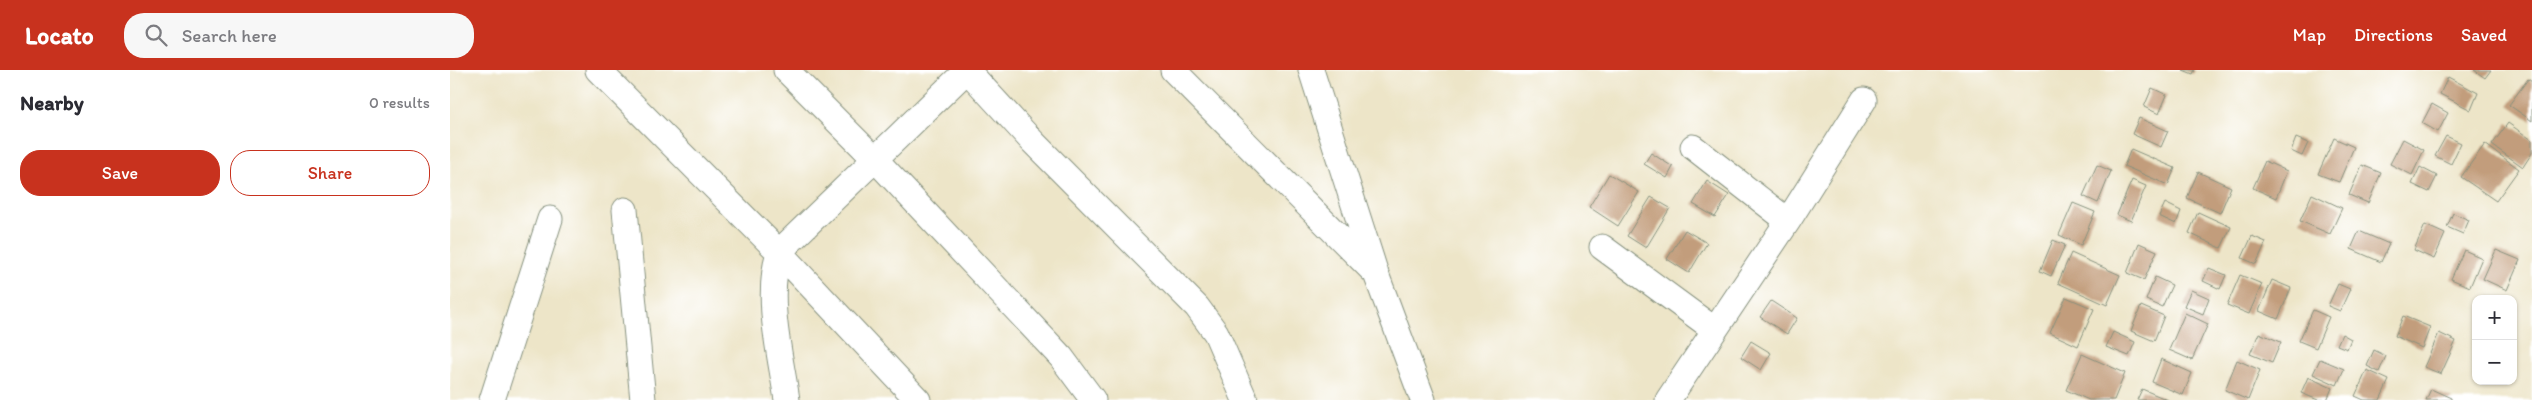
<!DOCTYPE html>
<meta charset="utf-8">
<style>
body{margin:0;font-family:Itim,sans-serif;background:#f7f7f7;color:#2b2b33}
.controls{position:absolute;right:15px;bottom:15px;display:grid;overflow:hidden;border-radius:10px;box-shadow:0 1px 4px #0004}
.controls button{width:45px;height:45px;display:grid;place-items:center;padding:0;border:0;border-bottom:1px solid #e1e1e2;background:#fff;color:#2b2b33;font:25px sans-serif}
.list{margin:0;padding:0;list-style:none}
h2{display:flex;justify-content:space-between;align-items:center;height:65px;margin:0;padding:0 20px;font-size:21px}
h2 small{font-size:16px;font-weight:400;color:#7c7c81}
.actions{display:flex;gap:10px;padding:15px 20px}
.actions a{flex:1;padding:11px 0;border:1px solid #c8321e;border-radius:20px;text-align:center;font-size:18px;color:#c8321e}
.actions .main{background:#c8321e;color:#fff}
.icon{flex:none;width:28px;height:28px;fill:none;stroke:currentColor;stroke-width:2;stroke-linecap:round;stroke-linejoin:round}
.map{position:relative;flex:none;width:2082px;height:330px;overflow:hidden}
header{display:flex;align-items:center;gap:30px;box-sizing:border-box;height:70px;padding:0 25px;background:#c8321e;color:#fff}
header strong{font-size:24px}
nav{display:flex;gap:28px;margin-inline-start:auto;font-size:18px}
.search{width:350px;height:45px;background:#f7f7f7;display:flex;align-items:center;gap:12px;box-sizing:border-box;padding:0 18px;border-radius:20px;color:#7c7c81;font-size:19px}
main{display:flex}
aside{flex:1;background:#fff}
.map>svg:first-child{display:block}
.building{fill:#c29d7c}
.lines{fill:none;stroke-linecap:round;stroke-linejoin:round}
.minor-casing{stroke:#86917e;stroke-width:27}
.minor{stroke:#fff;stroke-width:25}
</style>
<header>
<strong>Locato</strong>
<div class="search"><svg class="icon" aria-label="search" viewBox="0 0 24 24"><circle cx="10" cy="10" r="6"/><path d="M15 15l6 6"/></svg>Search here</div>
<nav><a>Map</a><a>Directions</a><a>Saved</a></nav>
</header>
<main>
<aside>
<h2>Nearby<small>0 results</small></h2>
<ul class="list">
</ul>
<div class="actions"><a class="main">Save</a><a>Share</a></div>
</aside>
<div class="map">
<svg width="2082" height="330" viewBox="0 0 2082 330">
<rect width="100%" height="100%" fill="#fff"/>
<filter id="ink" filterUnits="userSpaceOnUse"><feTurbulence type="fractalNoise" baseFrequency=".02" numOctaves="2"/><feDisplacementMap in="SourceGraphic" scale="10" xChannelSelector="R" yChannelSelector="G"/><feConvolveMatrix kernelMatrix="1 2 1 2 8 2 1 2 1" color-interpolation-filters="sRGB"/></filter>
<filter id="wash" filterUnits="userSpaceOnUse"><feTurbulence type="fractalNoise" baseFrequency=".0096" numOctaves="4" result="noise"/><feDisplacementMap in="SourceGraphic" scale="20" xChannelSelector="R" yChannelSelector="G"/><feGaussianBlur stdDeviation="1.12" result="paint"/><feColorMatrix in="noise" values="0 0 0 0 0 0 0 0 0 0 0 0 0 0 0 0 0 1.4 0 .05"/><feComposite in="paint" operator="in"/></filter>
<g filter="url(#wash)">
<rect width="100%" height="100%" fill="#ede5c8"/>
<g id="blocks">
<path class="building" d="M1733,0h12l-2,4z
M2024,0h17l-6,8z
M1998,7l30,16 -7,17 -31,-16z
M2078,9l4,3v39l-23,-16z
M1702,18l15,7 -8,19 -15,-7z
M1982,34l16,9 -10,19 -16,-9z
M1689,48l29,13 -7,16 -29,-13z
M2058,53l24,17v13l-9,14 -31,-22z
M1996,66l15,7 -10,21 -16,-8z
M1846,68l12,5 -6,13 -11,-5z
M1884,68l20,9 -15,35 -21,-8z
M1953,69l21,11 -12,25 -22,-11z
M2035,74l34,25 -23,32 -35,-24z
M1681,79l44,19 -7,17 -44,-19z
M1201,83l22,14 -6,11 -23,-14z
M1815,91l22,10 -11,27 -23,-10z
M1647,95l14,6 -13,32 -15,-7z
M1912,95l19,8 -13,30 -19,-8z
M1970,97l17,9 -8,16 -17,-8z
M1748,102l33,15 -11,26 -33,-15z
M1159,104l30,18 -21,34 -29,-19z
M1682,110l14,6 -15,35 -14,-6z
M1257,111l22,14 -14,22 -22,-13z
M1862,124l30,14 -12,26 -30,-13z
M1201,127l19,11 -24,40 -19,-12z
M1623,133l22,9 -14,33 -22,-10z
M1715,133l16,8 -5,13 -17,-8z
M1748,142l33,15 -10,21 -32,-15z
M2003,143l16,7 -6,14 -16,-7z
M1975,155l20,9 -11,25 -20,-9z
M1235,160l22,13 -18,30 -22,-14z
M1909,161l30,13 -8,18 -30,-13z
M1802,166l14,6 -10,22 -14,-6z
M1603,170l12,5 -14,31 -11,-5z
M1689,173l18,8 -13,29 -17,-7z
M2014,180l18,8 -12,29 -19,-8z
M2046,180l24,10 -13,30 -24,-11z
M1621,183l49,22 -13,30 -49,-22z
M1759,198l17,7 -6,14 -17,-8z
M1790,205l22,9 -13,30 -22,-9z
M1705,207l17,8 -10,22 -16,-7z
M1822,210l19,8 -13,31 -19,-8z
M1888,214l12,5 -10,22 -12,-5z
M1741,220l18,8 -6,16 -19,-8z
M1616,227l28,12 -16,37 -28,-13z
M1321,231l26,17 -10,16 -27,-17z
M1691,236l23,10 -10,25 -23,-10z
M1863,240l16,7 -13,31 -17,-7z
M1735,243l23,11 -16,36 -23,-10z
M1953,246l27,11 -8,21 -27,-12z
M1663,262l22,10 -6,14 -23,-9z
M1809,263l22,9 -9,21 -22,-9z
M1989,263l17,8 -15,33 -17,-7z
M1892,264l9,5 -4,10 -10,-4z
M1301,271l20,12 -10,17 -20,-13z
M1924,280l12,6 -7,16 -12,-6z
M1632,284l43,19 -11,27h-25l-23,-10z
M1711,289l31,14 -9,22 -31,-13z
M1870,289l24,10 -7,16 -24,-11z
M1787,290l23,10 -12,30 -23,-10z
M1917,300l22,10 -9,20h-16l-9,-4z
M1858,307l24,11 -5,12h-9l-17,-7z
M1692,319l26,11h-31z
M1981,319l20,9v2h-25z"/>
</g>
</g>
<g filter="url(#ink)">
<use href="#blocks" fill-opacity="0" stroke="#86917e" stroke-width="1"/>
<g class="lines">
<defs>
<path id="minor" d="M148,0l181,182 139,148
M336,0l88,88 187,199 32,43
M723,0l199,200
M861,0l65,204 47,126
M1243,77l95,74
M175,140l18,190
M1152,177l113,83
M42,330l58,-181
M337,330c-7,-48 -22,-101 -8,-148l188,-182 66,72 164,165 19,26 29,67
M1218,330l120,-179 76,-121"/>
</defs>
<use href="#minor" class="minor-casing"/>
<use href="#minor" class="minor"/>
</g>
</g>
</svg>
<div class="controls">
<button>+</button>
<button>−</button>
</div>
</div>
</main>
